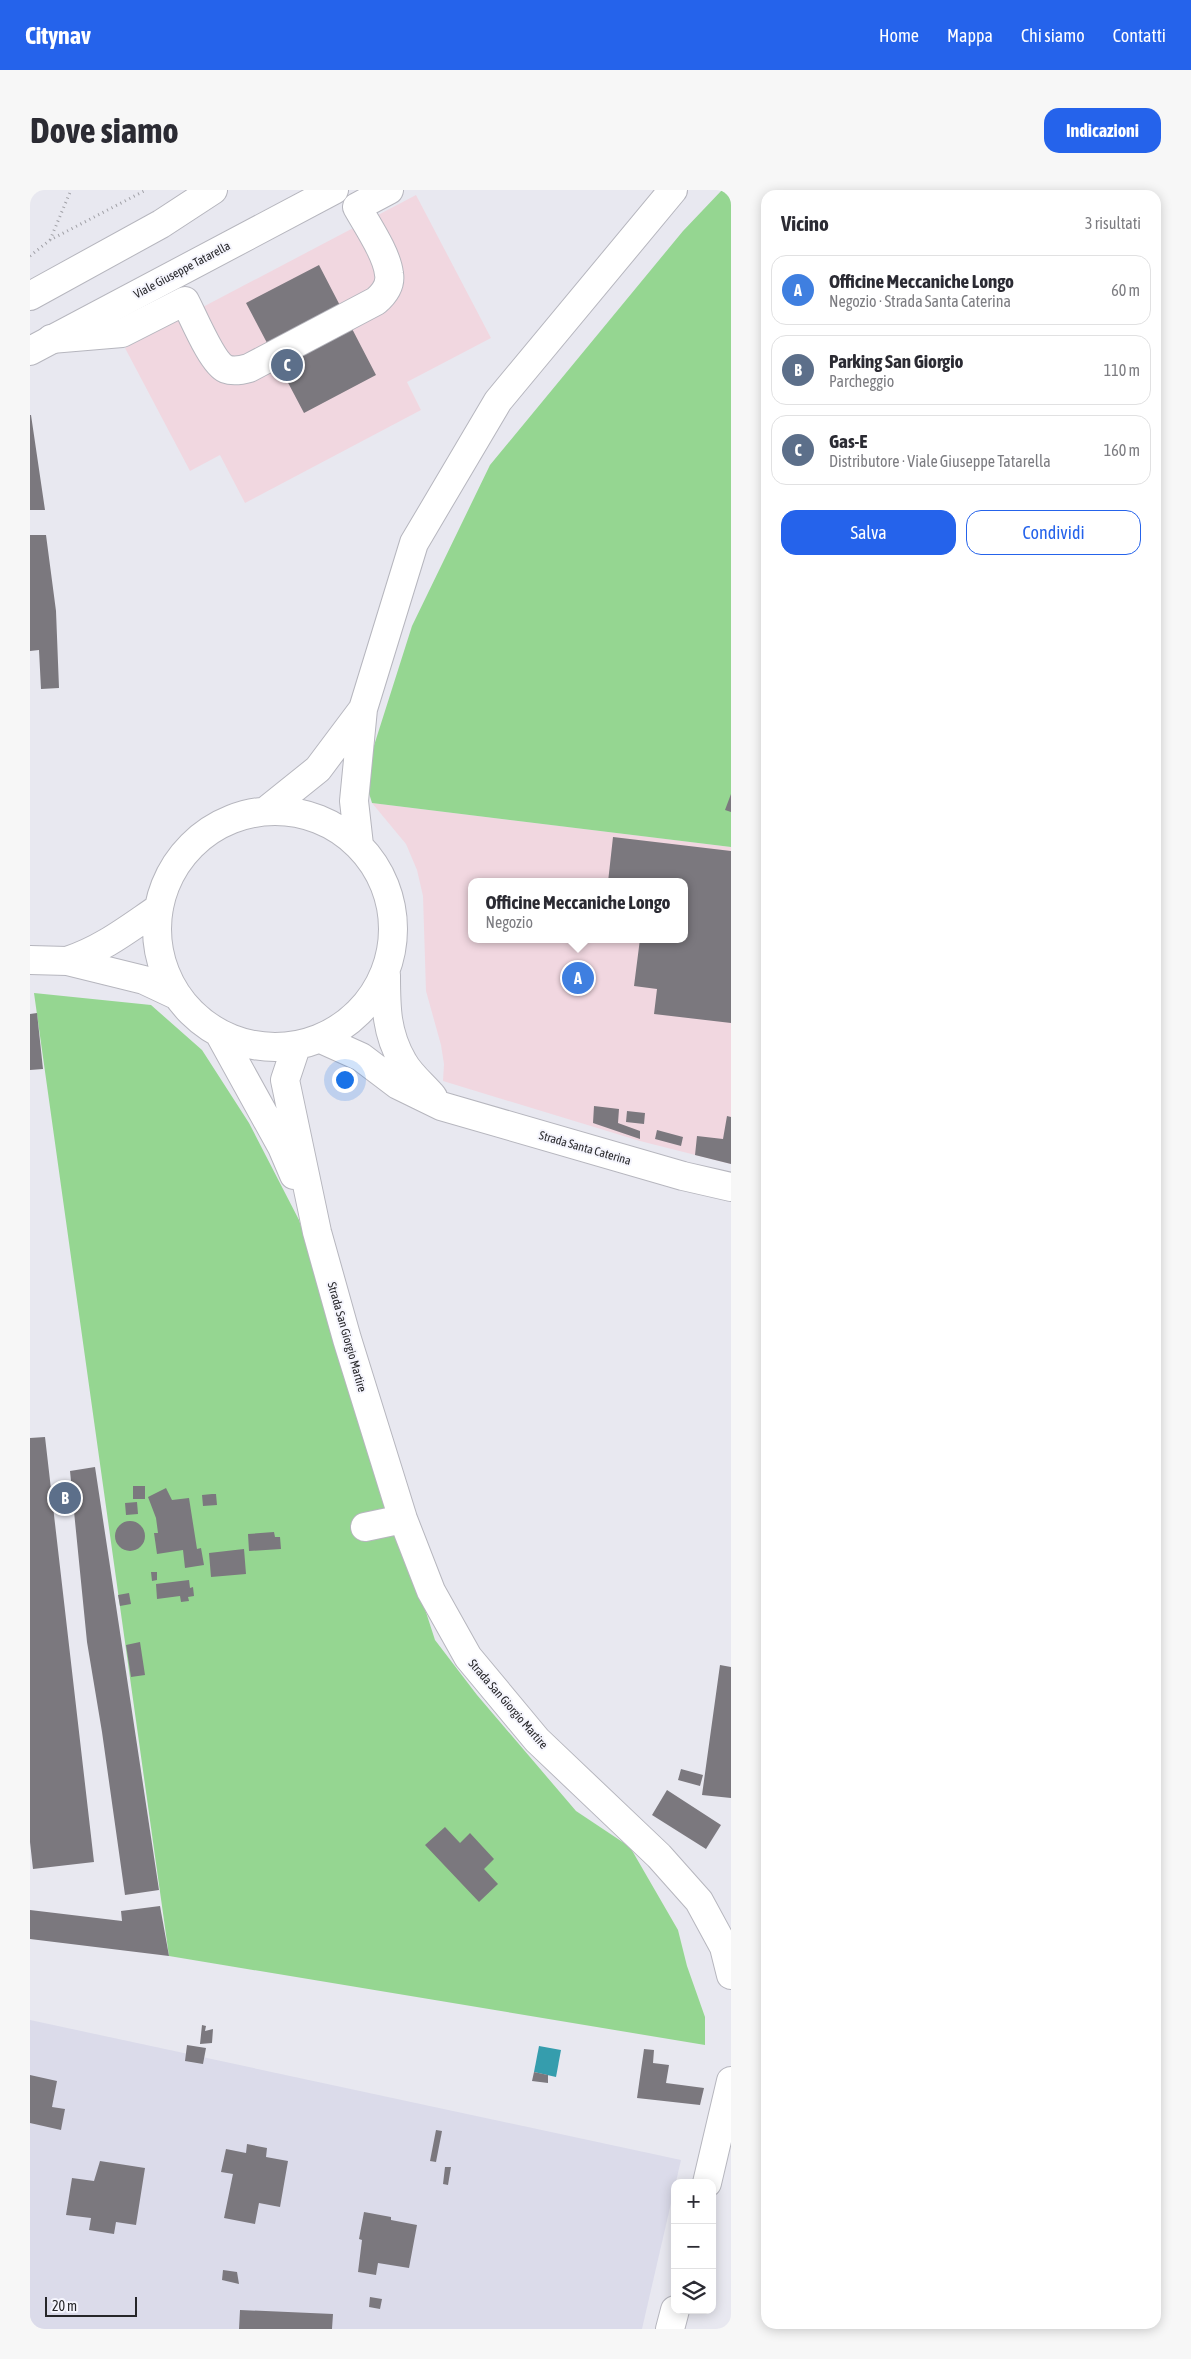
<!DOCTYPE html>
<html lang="it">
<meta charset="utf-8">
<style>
body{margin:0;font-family:"Asap Condensed",sans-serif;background:#f7f7f7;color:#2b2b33}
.controls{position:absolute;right:15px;bottom:15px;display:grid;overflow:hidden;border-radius:10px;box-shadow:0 2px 12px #0003}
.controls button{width:45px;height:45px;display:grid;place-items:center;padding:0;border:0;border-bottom:1px solid #e1e1e2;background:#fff;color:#2b2b33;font:25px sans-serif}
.scale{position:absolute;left:15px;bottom:12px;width:92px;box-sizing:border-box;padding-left:5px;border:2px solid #262629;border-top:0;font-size:14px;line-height:18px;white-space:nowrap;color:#262629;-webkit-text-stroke:4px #f5f5fd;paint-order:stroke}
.you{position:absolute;left:314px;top:889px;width:18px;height:18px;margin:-12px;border:4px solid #fff;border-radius:50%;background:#1a73e8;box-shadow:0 0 0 8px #1a73e833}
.badge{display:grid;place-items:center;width:32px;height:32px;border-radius:50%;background:#2563eb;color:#fff;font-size:16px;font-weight:700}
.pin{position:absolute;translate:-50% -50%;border:2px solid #fff;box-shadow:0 1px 5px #0006}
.popup{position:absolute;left:438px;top:688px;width:220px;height:65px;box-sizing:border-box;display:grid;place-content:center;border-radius:10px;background:#fff;filter:drop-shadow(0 1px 4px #0005);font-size:16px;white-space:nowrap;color:#7c7c81}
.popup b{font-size:19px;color:#2b2b33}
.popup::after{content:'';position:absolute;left:50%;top:100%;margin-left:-10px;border:10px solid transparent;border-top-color:#fff}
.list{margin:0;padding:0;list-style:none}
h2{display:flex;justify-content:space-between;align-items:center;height:65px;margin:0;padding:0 20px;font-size:21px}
h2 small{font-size:16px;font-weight:400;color:#7c7c81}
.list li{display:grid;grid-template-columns:32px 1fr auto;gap:15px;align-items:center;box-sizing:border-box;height:70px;margin:0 10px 10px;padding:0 10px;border:1px solid #e1e1e2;border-radius:15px}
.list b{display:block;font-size:19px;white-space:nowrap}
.list p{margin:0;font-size:16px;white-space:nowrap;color:#7c7c81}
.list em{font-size:16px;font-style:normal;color:#7c7c81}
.actions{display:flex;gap:10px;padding:15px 20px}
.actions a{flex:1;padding:11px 0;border:1px solid #2563eb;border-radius:15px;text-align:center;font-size:18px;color:#2563eb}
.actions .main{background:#2563eb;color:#fff}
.icon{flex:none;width:28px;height:28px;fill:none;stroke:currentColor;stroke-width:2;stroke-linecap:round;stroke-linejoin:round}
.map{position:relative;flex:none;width:701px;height:2139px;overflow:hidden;border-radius:15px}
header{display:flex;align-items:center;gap:30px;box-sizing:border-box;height:70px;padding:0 25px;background:#2563eb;color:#fff}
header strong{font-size:24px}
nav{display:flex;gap:28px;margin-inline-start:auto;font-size:18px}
.intro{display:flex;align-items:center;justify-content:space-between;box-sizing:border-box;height:120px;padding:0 30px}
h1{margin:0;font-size:35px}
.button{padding:12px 22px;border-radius:15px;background:#2563eb;color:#fff;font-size:18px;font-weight:700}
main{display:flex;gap:30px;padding:0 30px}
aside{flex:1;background:#fff;border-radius:15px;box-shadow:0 2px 12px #0003}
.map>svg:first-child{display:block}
.commercial{fill:#f1d7e0;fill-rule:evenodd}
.built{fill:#dbdbea}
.green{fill:#95d691}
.water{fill:#359dad}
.building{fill:#7b787e}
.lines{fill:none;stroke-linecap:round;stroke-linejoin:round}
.minor-casing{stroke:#b6b6be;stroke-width:30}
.major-casing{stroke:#b6b6be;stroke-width:30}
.path{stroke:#a0a0a6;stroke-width:3;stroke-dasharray:1 4;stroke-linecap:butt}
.minor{stroke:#fff;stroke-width:28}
.major{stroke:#fff;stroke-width:28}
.labels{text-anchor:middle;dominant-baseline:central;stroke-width:4;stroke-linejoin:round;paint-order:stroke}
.street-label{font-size:12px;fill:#262629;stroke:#f5f5fd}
</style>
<header>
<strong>Citynav</strong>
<nav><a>Home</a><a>Mappa</a><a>Chi siamo</a><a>Contatti</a></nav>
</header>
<div class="intro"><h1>Dove siamo</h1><a class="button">Indicazioni</a></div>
<main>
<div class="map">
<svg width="701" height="2139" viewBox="0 0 701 2139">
<rect width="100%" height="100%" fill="#e8e8f0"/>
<path class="commercial" d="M386,5l75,143 -84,44 14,28 -176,93 -25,-48 -30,16 -65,-123z
M342,613l359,44v317l-91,-23 -197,-60 1,-17 -3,-19 -15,-54 -3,-95 -6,-26 -11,-26zM442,692h212v57h-212z"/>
<path class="built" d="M0,1830l651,140 -39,169h-612z"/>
<path class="green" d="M692,0h9v657l-359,-44 -8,-26 48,-151 78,-161 193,-234z
M4,803l117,12 51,45 47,73 50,97 136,420 42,55 99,116 54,36 48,83 9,36 18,51v28l-536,-89z"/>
<path class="water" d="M509,1856l22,4 -5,27 -22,-5z"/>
<path class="building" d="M289,75l57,110 -72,38 -58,-110z
M0,225h1l14,95h-15z
M0,345h16l10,76 3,77 -18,1 -2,-39 -9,1z
M701,604v18l-6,-2z
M583,647l118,14v172l-77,-9 3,-25 -23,-3 6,-47h44v-57h-76z
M7,823l6,56 -13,1v-56z
M564,916l25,3 -1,14 22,8v8l-47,-16z
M597,921l18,2 -1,11 -18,-2z
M697,926l4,1v47l-36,-9 2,-19 26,3z
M627,940l26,7 -2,9 -26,-7z
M15,1247l49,425 -61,7 -3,-27v-404z
M65,1277l64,423 -34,5 -23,-163 -15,-90 -17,-171z
M103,1296h12v13h-12z
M136,1298l6,12 17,-2 8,51 4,-1 3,17 -19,3 -2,-18 -26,4 -3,-21h4l-2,-15 -8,-21z
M182,1304h4l1,11 -14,1 -1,-11z
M107,1312l1,12 -12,1 -1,-12z
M85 1346a15 15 0 1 1 30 0a15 15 0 1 1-30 0Z
M244,1342l1,5h5l1,12 -32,2 -1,-17z
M214,1359l2,25 -35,3 -2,-24z
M121,1382h6v8l-5,1z
M159,1390l1,8 3,-1 1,9 -6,1 1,4 -8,1 -1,-6 -23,3 -1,-15z
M99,1403l2,11 -11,2 -2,-11z
M110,1452l5,33 -14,2 -5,-32z
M690,1475l11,2v131l-29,-3z
M651,1579l22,6 -3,11 -22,-6z
M637,1600l54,35 -15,24 -54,-34z
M415,1637l15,16 10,-10 24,26 -10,10 14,15 -19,18 -54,-57z
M130,1716l9,50 -139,-17v-29l92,11 -1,-10z
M172,1835l4,1 -1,5 8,-2 -1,14 -12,1z
M157,1855l19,3 -3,16 -18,-3z
M614,1859l10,1 -1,13 16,2 -3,18 38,5 -4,17 -63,-7z
M504,1882l14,3v8l-16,-2z
M0,1885l27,6 -5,26 13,2 -4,21 -31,-7z
M406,1940l6,1 -6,31 -6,-1z
M217,1954l20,4 -1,9 22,4 -8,46 -21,-4 -4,21 -31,-6 9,-44 -12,-2 5,-23 20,4z
M70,1971l45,7 -9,57 -20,-3 -2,12 -25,-4 2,-12 -25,-3 6,-37 22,3z
M415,1977h6l-3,18 -5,-1z
M334,2022l27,5v3l26,5 -8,43 -31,-5 -2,12 -18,-3 4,-32 -3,-1z
M193,2080l14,2 2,12 -17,-4z
M340,2107l12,2 -2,10 -11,-2z
M210,2120l93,4 -1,15h-93z"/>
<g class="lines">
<defs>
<path id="minor" d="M21,149l71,-6 63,-32c8,15 27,62 41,68 8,3 16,1 23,-1l127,-67c8,-7 15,-16 13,-27 -2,-20 -22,-49 -32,-67l32,-17
M237,620l51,-41 45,-60
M127 739a118 118 0 1 1 236 0a118 118 0 1 1-236 0Z
M329,655l-5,-44 9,-92 51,-166 84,-142 175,-211
M0,770l37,1 77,19 34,16
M37,771c36,-12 61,-32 92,-53
M356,785c0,32 0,58 17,87 7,13 21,24 30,35
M189,843l63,114 12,28
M291,849l40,18 37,28 43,21 242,70 48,11
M266,857l-11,33 32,152 30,107 56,180 28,72 37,66 69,83 122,116 40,45 25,46 7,1
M335,1337l38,-8
M694,1757l7,28
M677,1993l24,-102
M640,2139l5,-19"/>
<path id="major" d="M0,106l131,-72 52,-34
M0,161l304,-161"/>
</defs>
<use href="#minor" class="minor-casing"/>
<use href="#major" class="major-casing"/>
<path class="path" d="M20,50l21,-50
M0,66l20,-16 96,-50"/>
<use href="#minor" class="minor"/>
<use href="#major" class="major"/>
</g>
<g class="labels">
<g class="street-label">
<text transform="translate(152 80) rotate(-28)">Viale Giuseppe Tatarella</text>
<text transform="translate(555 958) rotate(16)">Strada Santa Caterina</text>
<text transform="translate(317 1147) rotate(74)">Strada San Giorgio Martire</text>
<text transform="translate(478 1514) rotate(49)">Strada San Giorgio Martire</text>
</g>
</g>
</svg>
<div class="controls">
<button>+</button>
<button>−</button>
<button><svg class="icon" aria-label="layers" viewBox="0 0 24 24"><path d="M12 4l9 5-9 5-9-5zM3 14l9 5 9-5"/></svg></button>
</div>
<div class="scale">20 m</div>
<div class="you"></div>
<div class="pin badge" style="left:548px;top:788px;background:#3f7fe0">A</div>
<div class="popup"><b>Officine Meccaniche Longo</b>Negozio</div>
<div class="pin badge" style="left:35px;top:1308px;background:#5c6f8a">B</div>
<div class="pin badge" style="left:257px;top:175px;background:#5c6f8a">C</div>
</div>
<aside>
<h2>Vicino<small>3 risultati</small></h2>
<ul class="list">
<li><span class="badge" style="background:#3f7fe0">A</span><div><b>Officine Meccaniche Longo</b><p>Negozio · Strada Santa Caterina</p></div><em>60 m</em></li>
<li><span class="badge" style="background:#5c6f8a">B</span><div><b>Parking San Giorgio</b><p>Parcheggio</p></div><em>110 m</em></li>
<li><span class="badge" style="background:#5c6f8a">C</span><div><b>Gas-E</b><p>Distributore · Viale Giuseppe Tatarella</p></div><em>160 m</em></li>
</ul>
<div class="actions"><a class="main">Salva</a><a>Condividi</a></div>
</aside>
</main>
